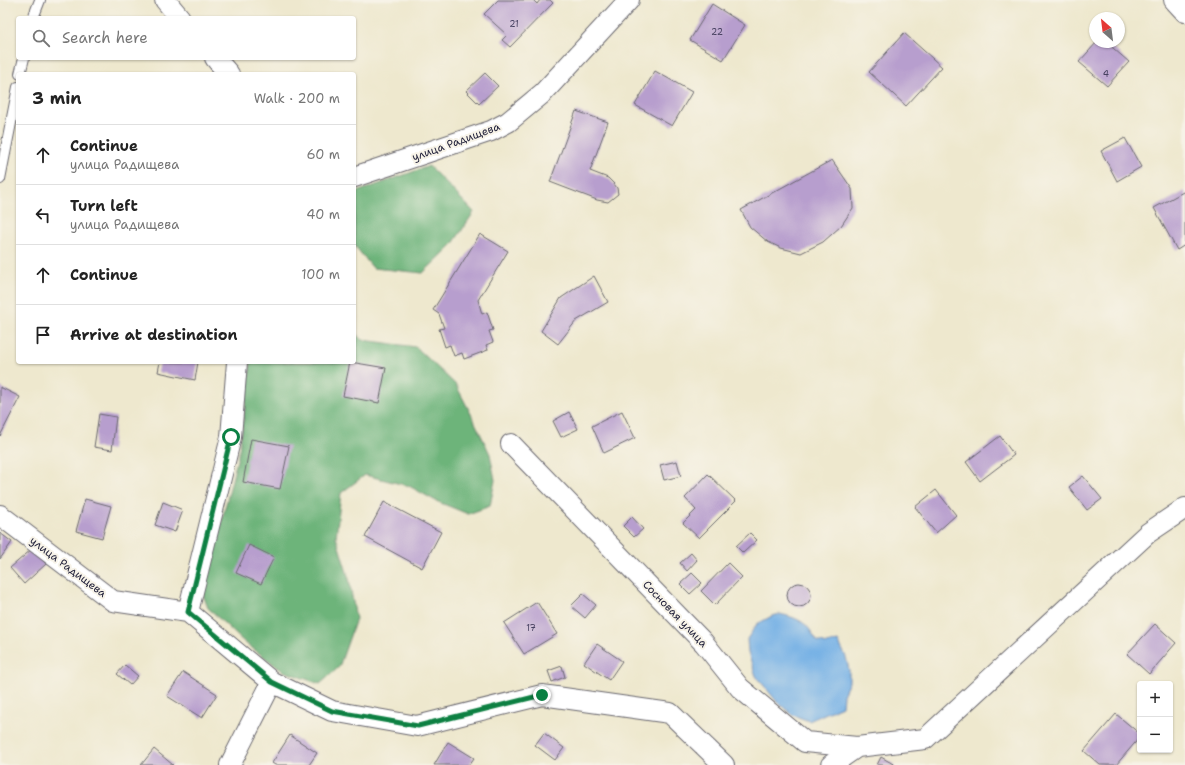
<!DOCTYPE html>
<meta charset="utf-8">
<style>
body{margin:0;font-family:"Shantell Sans",sans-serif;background:#f6f6f6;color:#222}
.controls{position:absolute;right:12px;bottom:12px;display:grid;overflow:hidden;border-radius:4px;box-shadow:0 1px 3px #0004}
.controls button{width:36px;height:36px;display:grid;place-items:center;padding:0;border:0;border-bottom:1px solid #e0e0e0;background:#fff;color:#222;font:20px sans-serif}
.compass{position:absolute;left:1089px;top:12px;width:36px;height:36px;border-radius:50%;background:#fff;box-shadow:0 1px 3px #0004;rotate:332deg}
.stop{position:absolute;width:12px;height:12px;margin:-9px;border:3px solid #0b8043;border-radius:50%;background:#fff}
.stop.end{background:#0b8043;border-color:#fff;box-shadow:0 1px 4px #0008}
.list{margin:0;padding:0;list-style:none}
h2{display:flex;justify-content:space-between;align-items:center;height:52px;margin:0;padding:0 16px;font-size:17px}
h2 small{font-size:13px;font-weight:400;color:#767676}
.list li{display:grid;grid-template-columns:26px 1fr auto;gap:12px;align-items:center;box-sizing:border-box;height:60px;padding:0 16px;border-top:1px solid #e0e0e0}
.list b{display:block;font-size:15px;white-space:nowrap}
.list p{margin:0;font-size:13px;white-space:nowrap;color:#767676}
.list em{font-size:13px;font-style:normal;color:#767676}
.icon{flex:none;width:22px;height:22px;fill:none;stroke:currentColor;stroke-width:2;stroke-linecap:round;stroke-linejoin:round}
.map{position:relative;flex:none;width:1185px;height:765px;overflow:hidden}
.search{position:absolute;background:#fff;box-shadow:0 1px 3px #0004;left:16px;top:16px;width:340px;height:44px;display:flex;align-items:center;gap:10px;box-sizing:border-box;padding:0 14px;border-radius:4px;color:#767676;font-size:15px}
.panel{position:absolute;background:#fff;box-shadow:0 1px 3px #0004;left:16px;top:72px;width:340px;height:292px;border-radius:4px}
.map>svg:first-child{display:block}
.forest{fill:#6db47a;stroke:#486b5a}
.water{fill:#74b0e5;stroke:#4b6990}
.building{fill:#b79ece}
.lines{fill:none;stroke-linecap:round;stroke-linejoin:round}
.lane-casing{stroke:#69676e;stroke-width:12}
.street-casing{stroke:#69676e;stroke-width:22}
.lane{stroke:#fff;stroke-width:10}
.street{stroke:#fff;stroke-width:20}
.route{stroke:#0b8043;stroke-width:5}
.labels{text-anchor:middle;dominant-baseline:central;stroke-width:4;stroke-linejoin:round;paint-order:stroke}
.number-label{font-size:9px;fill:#474160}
.street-label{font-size:11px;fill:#22223b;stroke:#f7f3e8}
</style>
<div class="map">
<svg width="1185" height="765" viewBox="0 0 1185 765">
<rect width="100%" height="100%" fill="#f7f3e8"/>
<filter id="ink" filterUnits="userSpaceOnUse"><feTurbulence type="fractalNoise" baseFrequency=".025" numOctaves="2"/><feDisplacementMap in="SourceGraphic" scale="8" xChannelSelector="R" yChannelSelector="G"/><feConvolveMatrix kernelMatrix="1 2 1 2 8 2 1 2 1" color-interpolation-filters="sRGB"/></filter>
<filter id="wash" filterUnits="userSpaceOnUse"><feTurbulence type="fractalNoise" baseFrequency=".012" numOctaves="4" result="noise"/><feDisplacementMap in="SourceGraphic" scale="16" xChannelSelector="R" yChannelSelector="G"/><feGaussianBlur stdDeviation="0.9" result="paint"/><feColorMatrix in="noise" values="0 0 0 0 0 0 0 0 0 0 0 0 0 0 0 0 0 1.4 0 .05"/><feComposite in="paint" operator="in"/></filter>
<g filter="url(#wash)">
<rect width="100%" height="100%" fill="#eee8ce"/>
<path class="forest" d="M429,166l45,46 -22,33 -29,28 -50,-5 -19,-23v-52z
M354,333l9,7 53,7 40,38 15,29 19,40 5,26 -5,26 -22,8 -32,-13 -27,-15 -44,-11 -24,18 -5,44 13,42 7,40 -17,48 -19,17 -37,-13 -39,-29 -36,-34 -6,-16 12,-40 25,-100 12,-90h103z"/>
<path class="water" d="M780,614c21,5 26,8 37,27l10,3 11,-3 8,16 3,13v12l-6,13 -1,11 -33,15 -16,-6 -15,-12 -22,-27 -8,-23 -1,-14 10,-15 15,-8z"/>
<g id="blocks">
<path class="building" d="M498,0h35l4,4 3,-4h10l3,3 -43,44 -8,-7 5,-5 -23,-21z
M712,4l33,21 -22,35 -33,-20z
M904,33l38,34 -36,39 -37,-34z
M1097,42h9l23,20 -22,24 -28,-24z
M655,71l37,21 -20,34 -37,-21z
M485,73l13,13 -19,18 -13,-13z
M576,111l32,11 -18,49 18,7 6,6 3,4 1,6 -10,8 -11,-2 -47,-18z
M1125,138l16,29 -24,14 -16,-30z
M832,160l20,29 1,19 -12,18 -18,16 -22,11 -20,-5 -13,-6 -18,-15 -9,-17z
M1185,191v54l-8,5 -23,-42z
M480,234l28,17 -30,49 4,14 5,-2 6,18 -4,1 4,11 -7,3 2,5 -24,9 -2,-6 -8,3 -4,-11 -5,2 -6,-18 5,-1 -5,-14 -6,-4z
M594,276l14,26 -32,19 -18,23 -17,-13 20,-33z
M160,362h38l-3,18 -37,-8z
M350,362l36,6 -7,35 -36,-7z
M0,387l20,10 -20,39z
M622,411l13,27 -31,15 -12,-27z
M569,412l9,17 -17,8 -8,-16z
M99,414l17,3 -4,33 -18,-3z
M1000,436l14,19 -34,26 -14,-19z
M251,439l38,7 -9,43 -37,-7z
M677,461l4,15 -17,4 -4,-15z
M708,474l28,27 -37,37 -16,-15 13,-13 -11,-12z
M1083,476l19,23 -15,11 -18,-23z
M936,490l20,25 -20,18 -21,-26z
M85,499l26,7 -9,32 -26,-7z
M163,502l20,8 -8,22 -20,-7z
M384,502l57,30 -19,36 -57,-31z
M632,517l11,12 -9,8 -11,-11z
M0,533l12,9 -12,17z
M750,533l7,7 -14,13 -7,-7z
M249,545l25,12 -13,27 -25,-11z
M32,549l14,15 -22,20 -14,-16z
M691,553l6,7 -10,11 -7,-8z
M728,563l14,14 -27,28 -14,-14z
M692,573l10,10 -12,11 -10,-10z
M787 595a12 12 0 1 1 24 0a12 12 0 1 1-24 0Z
M583,594l13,11 -11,13 -14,-12z
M537,602l20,32 -33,20 -20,-31z
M1155,624l21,19 -27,31 -22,-20z
M597,644l25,17 -13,19 -25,-17z
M125,665l13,11 -8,9 -13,-11z
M562,666l3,11 -13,5 -4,-11z
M183,672l34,22 -15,24 -35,-22z
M1116,714l24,20v3l-24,28h-16l-16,-14z
M544,733l20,15 -9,12 -20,-15z
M290,735l27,18 -8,12h-34l-3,-2z
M448,742l26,16 -5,7h-35z
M154,749l19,16h-32z
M881,757l14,8h-18z"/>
</g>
</g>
<g filter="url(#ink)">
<use href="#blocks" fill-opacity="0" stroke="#69676e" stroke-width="1"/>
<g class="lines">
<defs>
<path id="lane" d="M33,18l7,-18
M20,74l4,-16
M0,179l18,-92"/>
<path id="street" d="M165,0l15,18
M1174,0l11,12
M215,58l14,16
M354,177l137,-46 17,-9 35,-29 86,-93
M511,444l193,199 36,45 65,54 52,5
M0,515l113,86 75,11 84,70 60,29 85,15 125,-31 128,18 54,52
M188,612l43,-175 6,-75
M230,765l42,-83
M831,765l26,-18 68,-8 223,-206 37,-25"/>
</defs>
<use href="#lane" class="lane-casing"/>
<use href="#street" class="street-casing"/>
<use href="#lane" class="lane"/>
<use href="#street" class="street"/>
</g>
</g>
<g class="lines" filter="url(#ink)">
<path class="route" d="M231,437l-43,175 84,70 60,29 86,15 124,-31"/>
</g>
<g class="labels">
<g class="number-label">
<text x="514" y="24">21</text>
<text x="717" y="32">22</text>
<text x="1106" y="74">4</text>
<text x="531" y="628">17</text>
</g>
<g class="street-label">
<text transform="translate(456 142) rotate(-20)">улица Радищева</text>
<text transform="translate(68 567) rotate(37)">улица Радищева</text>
<text transform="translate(675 614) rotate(46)">Сосновая улица</text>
</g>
</g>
</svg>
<div class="controls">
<button>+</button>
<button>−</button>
</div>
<svg class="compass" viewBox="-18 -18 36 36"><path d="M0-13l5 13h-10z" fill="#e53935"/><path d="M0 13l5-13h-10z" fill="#767676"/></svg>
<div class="stop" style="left:231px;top:437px"></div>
<div class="stop end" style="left:542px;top:695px"></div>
<div class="search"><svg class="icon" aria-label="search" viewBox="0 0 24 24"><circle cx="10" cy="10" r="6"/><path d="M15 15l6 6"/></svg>Search here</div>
<section class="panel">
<h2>3 min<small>Walk · 200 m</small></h2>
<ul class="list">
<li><svg class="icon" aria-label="ahead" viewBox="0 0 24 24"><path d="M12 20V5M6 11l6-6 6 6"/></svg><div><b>Continue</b><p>улица Радищева</p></div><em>60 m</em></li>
<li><svg class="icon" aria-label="left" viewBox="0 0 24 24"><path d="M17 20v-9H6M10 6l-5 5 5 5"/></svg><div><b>Turn left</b><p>улица Радищева</p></div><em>40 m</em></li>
<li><svg class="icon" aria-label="ahead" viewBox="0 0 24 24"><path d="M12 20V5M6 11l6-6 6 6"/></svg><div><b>Continue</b></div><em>100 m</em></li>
<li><svg class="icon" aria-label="arrive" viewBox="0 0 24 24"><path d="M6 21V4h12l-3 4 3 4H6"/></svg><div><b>Arrive at destination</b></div></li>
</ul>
</section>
</div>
